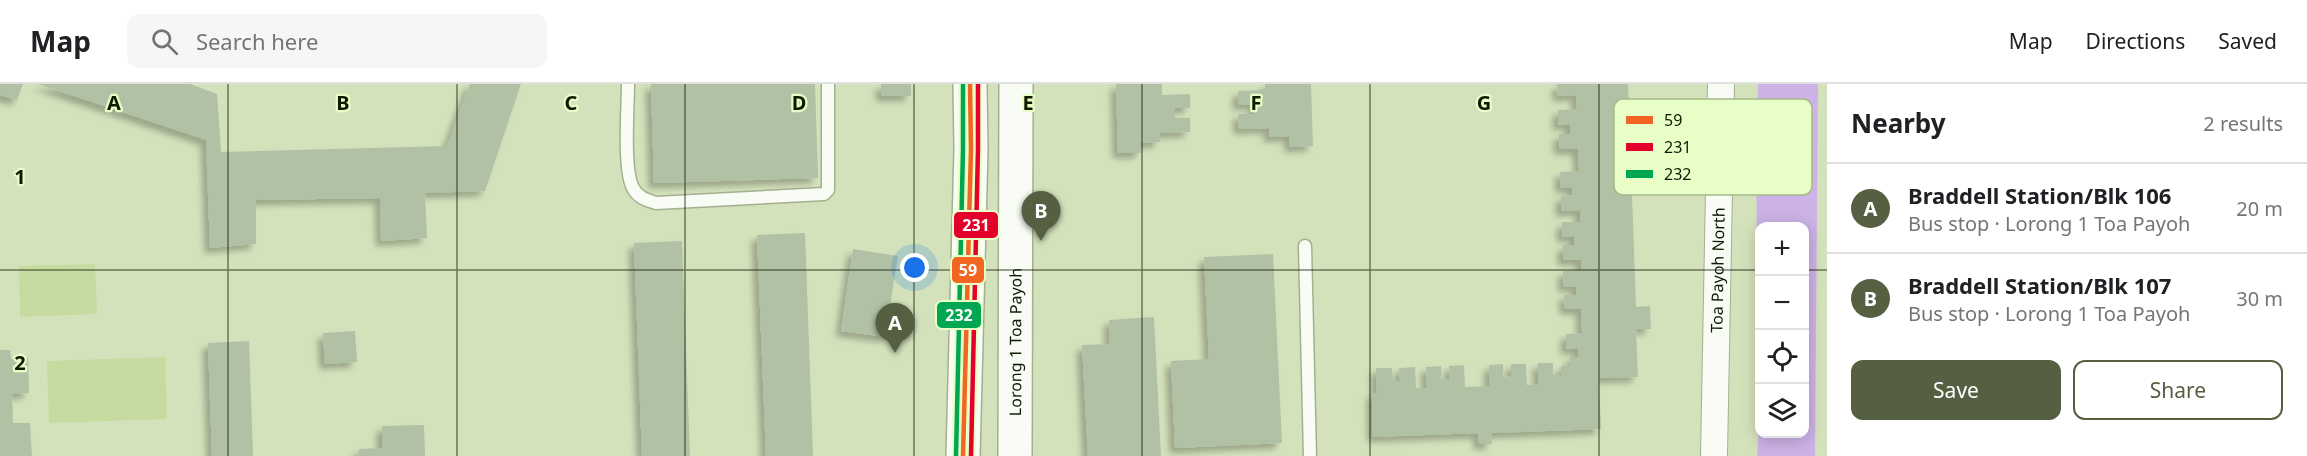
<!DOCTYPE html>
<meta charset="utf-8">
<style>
body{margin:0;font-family:"Noto Sans",sans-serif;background:#f6f6f6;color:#202124}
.controls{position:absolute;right:18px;bottom:18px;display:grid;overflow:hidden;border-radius:12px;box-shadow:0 3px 15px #0003}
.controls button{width:54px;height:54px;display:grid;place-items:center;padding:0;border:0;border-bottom:2px solid #e0e0e0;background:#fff;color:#202124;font:30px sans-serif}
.you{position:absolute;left:915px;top:184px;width:21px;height:21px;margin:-15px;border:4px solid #fff;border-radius:50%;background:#1a73e8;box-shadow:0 0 0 9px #1a73e833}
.badge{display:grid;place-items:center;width:39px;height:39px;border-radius:50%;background:#555f42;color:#fff;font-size:20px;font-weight:700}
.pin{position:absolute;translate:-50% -50px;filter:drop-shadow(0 2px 3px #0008)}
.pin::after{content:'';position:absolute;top:32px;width:21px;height:18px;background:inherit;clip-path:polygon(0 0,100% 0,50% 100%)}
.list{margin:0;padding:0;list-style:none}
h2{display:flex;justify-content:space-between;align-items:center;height:78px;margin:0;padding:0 24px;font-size:26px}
h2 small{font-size:20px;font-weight:400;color:#757577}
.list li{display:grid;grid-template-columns:39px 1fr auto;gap:18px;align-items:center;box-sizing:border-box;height:90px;padding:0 24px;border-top:2px solid #e0e0e0}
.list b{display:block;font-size:22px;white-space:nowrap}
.list p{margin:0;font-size:20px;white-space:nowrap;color:#757577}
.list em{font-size:20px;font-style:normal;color:#757577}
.actions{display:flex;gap:12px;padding:18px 24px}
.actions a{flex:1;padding:14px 0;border:2px solid #555f42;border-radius:12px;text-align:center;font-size:21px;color:#555f42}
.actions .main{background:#555f42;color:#fff}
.icon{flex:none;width:33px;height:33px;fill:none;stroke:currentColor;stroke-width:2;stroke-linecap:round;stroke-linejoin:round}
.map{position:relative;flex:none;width:1827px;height:372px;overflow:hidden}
header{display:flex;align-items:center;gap:36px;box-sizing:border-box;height:84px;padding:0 30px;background:#fff;border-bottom:2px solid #e0e0e0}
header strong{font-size:28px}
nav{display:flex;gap:33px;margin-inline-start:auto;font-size:21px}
.search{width:420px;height:54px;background:#f6f6f6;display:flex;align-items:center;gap:15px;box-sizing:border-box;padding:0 21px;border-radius:12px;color:#757577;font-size:22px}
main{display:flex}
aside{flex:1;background:#fff}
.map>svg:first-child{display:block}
.green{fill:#c5dba0}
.water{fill:#ccb2e6;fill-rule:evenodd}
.building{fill:#b0c1a5;filter:url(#shadow)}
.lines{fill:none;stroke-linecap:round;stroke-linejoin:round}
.lane-casing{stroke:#a4af91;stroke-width:15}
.street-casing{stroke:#a4af91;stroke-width:28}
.secondary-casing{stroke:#a4af91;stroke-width:36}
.lane{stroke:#f9fbf5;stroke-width:12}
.street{stroke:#f9fbf5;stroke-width:26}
.secondary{stroke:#f9fbf5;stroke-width:33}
.bus-1-casing{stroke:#e7fec6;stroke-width:9}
.bus-2-casing{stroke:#e7fec6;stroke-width:9}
.bus-3-casing{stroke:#e7fec6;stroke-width:9}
.bus-1{stroke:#f26522;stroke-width:4.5}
.bus-2{stroke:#e4002b;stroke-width:4.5}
.bus-3{stroke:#00a651;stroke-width:4.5}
.grid{fill:none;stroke:#101901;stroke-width:1.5;stroke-opacity:0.55}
.labels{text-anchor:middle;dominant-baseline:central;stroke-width:4.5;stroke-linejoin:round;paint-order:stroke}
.street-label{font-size:16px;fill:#101901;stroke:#e7fec6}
.key{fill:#e7fec6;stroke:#a6b98b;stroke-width:1.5}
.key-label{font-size:16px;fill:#101901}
.grid-label{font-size:20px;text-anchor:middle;font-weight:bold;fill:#101901;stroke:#e7fec6;stroke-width:4.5;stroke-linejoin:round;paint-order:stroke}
.line-badge{stroke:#e7fec6;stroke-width:2}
.badge-label{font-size:16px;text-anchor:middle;font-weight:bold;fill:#fff}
</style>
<header>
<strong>Map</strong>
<div class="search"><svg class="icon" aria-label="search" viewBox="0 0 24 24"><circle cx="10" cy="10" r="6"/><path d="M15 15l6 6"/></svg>Search here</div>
<nav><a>Map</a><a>Directions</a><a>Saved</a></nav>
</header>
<main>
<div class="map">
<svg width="1827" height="372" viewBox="0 0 1827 372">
<defs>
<filter id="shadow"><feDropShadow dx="-5.5" dy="5.5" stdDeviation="3" flood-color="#0004"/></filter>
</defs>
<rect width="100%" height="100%" fill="#d4e2bc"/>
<path class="green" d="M95,180l2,50 -77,3 -1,-51z
M165,273l2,62 -118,4 -2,-62z"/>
<path class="water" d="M1758,0h60l-3,372h-58l2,-33 -3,-261zM1760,142h44v208h-44z"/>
<path class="building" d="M0,0h23l-6,16 -17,-5z
M38,0h152l27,10 4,58 226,-6 23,-62h51l-36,107 -60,2 2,45 -46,3 -1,-43 -124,2v44l-46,4 -4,-108z
M651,0h164l3,94 -164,5z
M881,0h30v12h-30z
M1116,0h46v11l28,-1v14h-15v10h15v14l-30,1v9l-19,1v10h-23z
M1265,0h46l2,62 -23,1 -1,-11 -20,1v-9l-30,1 -1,-15h16v-10l-16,1v-14l27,-1z
M1557,0h71l8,223 14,-1 1,23h-15l2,48 -39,1 2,51 -110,4 1,11h-13l-1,-11 -105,4 -1,-44h5l-1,-25h16l1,13h7l-1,-13 16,-1 1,21h11l-1,-21 15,-1v13h9l-1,-13 15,-1 1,22 25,-1 -1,-21 14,-1v13l8,-1v-12h15l1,21 11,-1v-21h15v12h8v-9l9,-1v-8h9l-1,-9 -12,1v-15l16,-1 -1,-24h-16l-1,-14h12v-9l-12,1 -1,-16 18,-1v-10h-18v-15h11v-9l-12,1v-15h18v-12l-19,1v-15l11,-1v-8l-11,1 -1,-16 19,-1 -1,-22h-19v-15h11v-10l-12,1v-15l19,-1 -1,-14 -18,1z
M805,149l8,223h-47l-9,-221z
M682,157l8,215h-48l-8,-213z
M853,165l45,7 -13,81 -44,-6z
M1273,170l9,189 -107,5 -4,-87 38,-2 -5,-102z
M1154,233l7,139h-73l-6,-111 28,-1 -1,-24z
M355,247l2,31 -32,2 -2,-31z
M249,257l4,115h-41l-4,-113z
M0,266h10l1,9 17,-1 1,35 -17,1 1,29h17l2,33h-32z
M424,341l1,31h-66v-7l23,-1v-22z"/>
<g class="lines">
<defs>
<path id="lane" d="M628,0c0,23 -5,86 5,104 5,10 14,12 23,15l168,-9 4,-4v-106
M1305,162l5,210"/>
<g id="street">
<path id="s1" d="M1714,372l7,-372"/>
</g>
<g id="secondary">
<path d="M963,372l8,-307 -1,-65"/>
<path id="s2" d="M1015,372l1,-372"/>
</g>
</defs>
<use href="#lane" class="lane-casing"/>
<use href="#street" class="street-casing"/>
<use href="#secondary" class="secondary-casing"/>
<use href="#lane" class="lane"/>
<use href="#street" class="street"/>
<use href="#secondary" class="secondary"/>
<defs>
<path id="bus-1" d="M963,372l8,-307 -1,-65"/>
<path id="bus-2" d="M971,372l7,-307v-65"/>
<path id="bus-3" d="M956,372l7,-307v-65"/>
</defs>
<use href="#bus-1" class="bus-1-casing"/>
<use href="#bus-2" class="bus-2-casing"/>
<use href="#bus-3" class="bus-3-casing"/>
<use href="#bus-1" class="bus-1"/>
<use href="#bus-2" class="bus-2"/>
<use href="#bus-3" class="bus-3"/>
</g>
<path class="grid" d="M228,0v372M457,0v372M685,0v372M914,0v372M1142,0v372M1370,0v372M1599,0v372M0,186h1760M1804,186h23"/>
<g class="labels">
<g class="street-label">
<text stroke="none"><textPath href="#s1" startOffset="186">Toa Payoh North</textPath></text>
<text stroke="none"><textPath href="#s2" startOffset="114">Lorong 1 Toa Payoh</textPath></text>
</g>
</g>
<rect x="1614" y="15" width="198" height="96" rx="9" class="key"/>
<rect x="1626" y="32" width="27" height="8" fill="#f26522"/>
<rect x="1626" y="59" width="27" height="8" fill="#e4002b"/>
<rect x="1626" y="86" width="27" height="8" fill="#00a651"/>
<g class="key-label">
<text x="1664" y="42">59</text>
<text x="1664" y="69">231</text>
<text x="1664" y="96">232</text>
</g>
<g class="grid-label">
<text x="114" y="26">A</text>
<text x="343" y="26">B</text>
<text x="571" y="26">C</text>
<text x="799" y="26">D</text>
<text x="1028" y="26">E</text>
<text x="1256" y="26">F</text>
<text x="1484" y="26">G</text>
<text x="20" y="100">1</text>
<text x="20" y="286">2</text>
</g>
<g class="line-badge">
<rect x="953" y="127" width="46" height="28" rx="6" fill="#e4002b"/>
<rect x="951" y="172" width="34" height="28" rx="6" fill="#f26522"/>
<rect x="936" y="217" width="46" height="28" rx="6" fill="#00a651"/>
</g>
<g class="badge-label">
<text x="976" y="147">231</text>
<text x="968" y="192">59</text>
<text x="959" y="237">232</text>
</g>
</svg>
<div class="controls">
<button>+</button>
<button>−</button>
<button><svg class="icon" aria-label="locate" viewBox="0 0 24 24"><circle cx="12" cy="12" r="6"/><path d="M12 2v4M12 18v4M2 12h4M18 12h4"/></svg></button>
<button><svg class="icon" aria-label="layers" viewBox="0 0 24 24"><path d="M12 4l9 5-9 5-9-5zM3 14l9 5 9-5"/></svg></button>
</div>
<div class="you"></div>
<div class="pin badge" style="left:895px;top:269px">A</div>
<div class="pin badge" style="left:1041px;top:157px">B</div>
</div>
<aside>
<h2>Nearby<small>2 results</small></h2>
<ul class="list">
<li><span class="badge">A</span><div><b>Braddell Station/Blk 106</b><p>Bus stop · Lorong 1 Toa Payoh</p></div><em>20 m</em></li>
<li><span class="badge">B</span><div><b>Braddell Station/Blk 107</b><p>Bus stop · Lorong 1 Toa Payoh</p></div><em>30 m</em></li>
</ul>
<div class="actions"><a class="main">Save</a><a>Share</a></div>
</aside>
</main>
